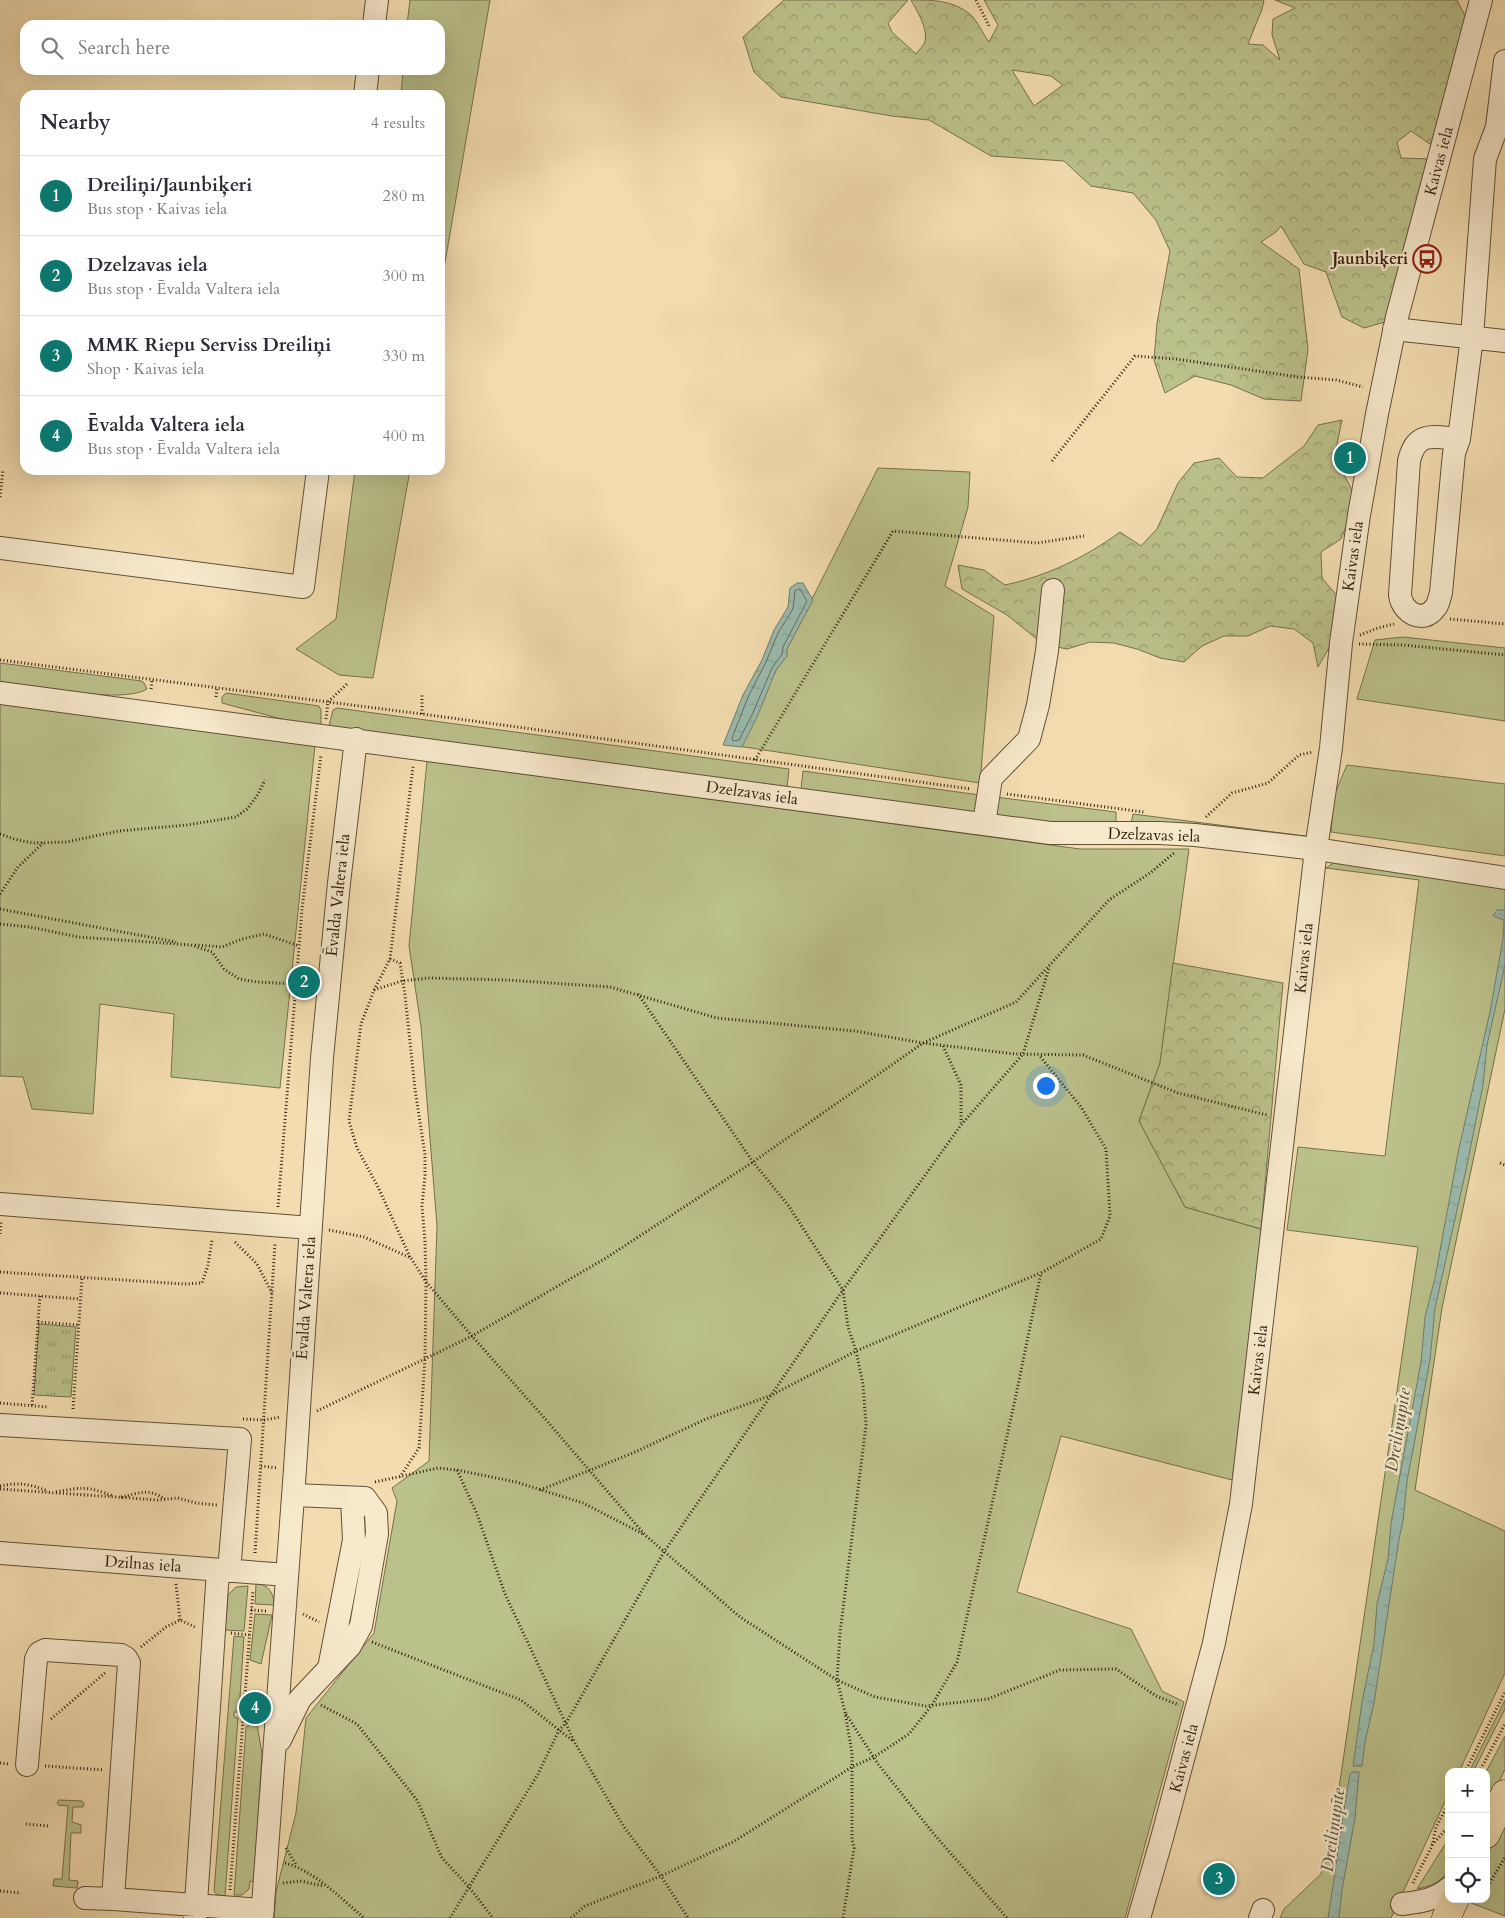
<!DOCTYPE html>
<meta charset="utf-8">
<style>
body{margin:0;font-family:Cardo,serif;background:#f2f2f3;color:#2b2b33}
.controls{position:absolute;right:15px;bottom:15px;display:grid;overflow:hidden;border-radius:10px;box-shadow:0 5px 20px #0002}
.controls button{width:45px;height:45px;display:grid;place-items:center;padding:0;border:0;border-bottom:1px solid #e1e1e2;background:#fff;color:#2b2b33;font:25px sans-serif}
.you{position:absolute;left:1045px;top:1085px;width:18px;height:18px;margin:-12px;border:4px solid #fff;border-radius:50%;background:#1a73e8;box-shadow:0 0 0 8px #1a73e833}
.badge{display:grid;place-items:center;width:32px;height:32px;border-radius:50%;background:#0f766e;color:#fff;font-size:16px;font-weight:700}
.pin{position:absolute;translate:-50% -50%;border:2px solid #fff;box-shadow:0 1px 5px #0006}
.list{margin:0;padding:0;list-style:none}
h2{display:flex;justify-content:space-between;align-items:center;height:65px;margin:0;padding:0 20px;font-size:21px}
h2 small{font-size:16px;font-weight:400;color:#7c7c81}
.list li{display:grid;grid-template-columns:32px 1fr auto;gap:15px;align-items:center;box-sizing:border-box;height:80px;padding:0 20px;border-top:1px solid #e1e1e2}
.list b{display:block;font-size:19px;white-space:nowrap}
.list p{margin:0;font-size:16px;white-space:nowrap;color:#7c7c81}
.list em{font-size:16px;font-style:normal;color:#7c7c81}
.icon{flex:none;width:28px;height:28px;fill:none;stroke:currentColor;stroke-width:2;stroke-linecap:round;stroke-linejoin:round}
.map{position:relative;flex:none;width:1505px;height:1918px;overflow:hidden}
.search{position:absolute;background:#fff;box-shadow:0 5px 20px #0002;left:20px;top:20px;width:425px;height:55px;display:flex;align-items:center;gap:12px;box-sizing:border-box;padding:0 18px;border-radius:15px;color:#7c7c81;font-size:19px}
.panel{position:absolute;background:#fff;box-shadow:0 5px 20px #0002;left:20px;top:90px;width:425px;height:385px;border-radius:15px}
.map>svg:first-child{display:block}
.grass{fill:#bbc18b;stroke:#76714c}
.forest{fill:url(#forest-crowns);stroke:#76714c;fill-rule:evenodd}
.park{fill:url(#park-tufts);stroke:#76714c}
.water{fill:url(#water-ripples);stroke:#717d6e}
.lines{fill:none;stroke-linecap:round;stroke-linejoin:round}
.shore{stroke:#666e5e;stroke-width:1}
.minor-casing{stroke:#625036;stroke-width:24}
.major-casing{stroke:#32210e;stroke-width:29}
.path{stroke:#32210e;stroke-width:3;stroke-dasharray:1 2.5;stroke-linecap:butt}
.minor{stroke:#f7e9cc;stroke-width:22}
.major{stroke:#f3ddb0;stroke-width:28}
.labels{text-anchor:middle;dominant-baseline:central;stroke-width:4.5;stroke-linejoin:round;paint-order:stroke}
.street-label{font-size:16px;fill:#32210e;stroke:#f7e9cc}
.poi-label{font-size:16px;font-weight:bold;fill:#32210e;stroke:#f7e9cc;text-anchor:end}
.water-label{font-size:18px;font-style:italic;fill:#524f3e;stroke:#f7e9cc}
</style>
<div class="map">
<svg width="1505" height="1918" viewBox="0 0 1505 1918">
<defs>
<pattern id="forest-crowns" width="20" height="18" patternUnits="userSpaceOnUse" patternTransform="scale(1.25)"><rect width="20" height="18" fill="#bbc18b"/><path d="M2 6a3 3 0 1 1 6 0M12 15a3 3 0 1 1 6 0" fill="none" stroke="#999c70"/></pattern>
<pattern id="park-tufts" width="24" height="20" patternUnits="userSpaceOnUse" patternTransform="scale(1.25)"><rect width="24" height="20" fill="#bbc18b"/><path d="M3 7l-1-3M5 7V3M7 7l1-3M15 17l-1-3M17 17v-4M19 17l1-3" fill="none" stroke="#999c70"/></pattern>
<pattern id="water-ripples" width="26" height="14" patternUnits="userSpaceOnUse" patternTransform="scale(1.25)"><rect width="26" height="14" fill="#9bbbae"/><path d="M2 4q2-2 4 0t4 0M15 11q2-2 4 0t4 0" fill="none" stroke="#86a094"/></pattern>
</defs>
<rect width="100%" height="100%" fill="#f3ddb0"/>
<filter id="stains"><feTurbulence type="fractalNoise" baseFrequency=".004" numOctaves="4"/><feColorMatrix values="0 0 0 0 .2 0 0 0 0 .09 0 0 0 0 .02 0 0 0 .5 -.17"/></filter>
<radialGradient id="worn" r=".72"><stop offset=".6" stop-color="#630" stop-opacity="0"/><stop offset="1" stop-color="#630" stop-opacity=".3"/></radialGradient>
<path class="grass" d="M410,0h80l-50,292v-197h-39l2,-25h37v-45h-33z
M878,468l92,4 -2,35 -23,79 49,30 -14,167 -242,-37z
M355,470h55l-37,208 -34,-3 -43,-26 40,-30z
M1403,637l102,11v73l-148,-22 18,-59z
M0,663l142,18 2,2 3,6c-22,15 -118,-2 -147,-6z
M226,693l93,13 2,4v15l-32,-4 -67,-18v-6z
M0,704l315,41 -35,343 -109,-11 3,-63 -74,-10 -7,110 -61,-5 -9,-32 -23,-1z
M337,708l452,61 -2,19 -458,-62 4,-16z
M427,761l653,88h109l-29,214 -21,58 46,86 76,22 -11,128 -18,123 -171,-44 -44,156 114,37 31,62 22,11 -59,216h-851l2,-26 20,-79 10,-95 68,-85 23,-132 -5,-13 37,-27 8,-235 -16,-200 -12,-80z
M1347,765l158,19v72l-174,-24 3,-36z
M803,771l177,24 -2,19 -177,-25z
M995,797l121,15v13l-70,-2 -52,-8z
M1133,814l172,22 -174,-12z
M1335,862l161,25 9,2v120l-63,299 -27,182 90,41v142l-46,99h-10v21l-58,125h-111l4,-9 37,-35 15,-65 82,-562 -131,-17 11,-83 87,9 34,-276 -93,-12z
M256,1583c13,2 18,10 18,22l-19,-1z
M248,1586l-4,45 -19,-1 3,-35 8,-8z
M255,1614l17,1 -11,49 -11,-4z
M234,1636l10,1 -5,75h-5v5l4,1 -13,178 -8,-1 -3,-4z
M1505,1700v9l-32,63h-4z
M251,1724h6l5,30 -8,128 -4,-1 -1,8 -7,6h-8l12,-168z
M1505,1736v33l-19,42v-39z
M59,1800l23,1 2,3 -1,3h-10l-1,15 9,3v8h-10l-2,47 9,1 -1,7 -24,-2 1,-7h8l6,-73 -10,-1 -1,-3z
M1505,1820v96l-39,-15 20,-2v-42z
M1449,1838c0,30 3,44 -32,51z"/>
<path class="forest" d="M784,0h124l-20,23 4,9 24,22c2,-3 6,-7 8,-10 6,-13 -7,-33 -13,-44 22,0 42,0 60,15 7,7 12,19 18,27l9,-17 -14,-25h280l-2,9 -14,35 15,1 17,15 -8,-25 1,-16 22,-11 -20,-8h182l9,18 -33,128 -22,-15 -14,11 4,16 30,1 -46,163 -21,6 -22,-11 -16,-45 -22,-8 -23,-38 -5,6 -15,10 38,27 9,80 -7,52 -37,-2 -33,-14 -36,-9 -30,17 -11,-33 3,-37 13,-72 -14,-31 -23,-27 -42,-7 -27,-25 -73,-5 -62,-36 -37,-4 -111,-19 -27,-25 -11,-35zM1012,70l39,6 12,9 -29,21z
M1342,420l-5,24 4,25 12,23 -3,25 -9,22 -20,13 1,26 17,20 -9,48 -12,21 -5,-24 -19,-14 -24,-3 -22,10h-24l-22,10 -18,16 -24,-4 -23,-9 -23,-6 -24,-1 -23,7 -24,-5 -36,-29 -45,-26 -4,-24 26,5 21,15c42,-9 81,-28 115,-53l21,14 16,-17 21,-46 16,-20 25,-5 18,19 26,1 41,-32 14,-21z
M1173,963l110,20 -22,246 -76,-22 -46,-86 21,-58z"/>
<path class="park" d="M39,1324l37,3 -5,70 -37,-2z"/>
<path class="water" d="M797,583h6l10,17 -26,49v7l-11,14 -19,47 -15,30 -19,-2 20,-50 19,-35 12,-30 14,-23 2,-19z
M1497,910h8v55l-18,80 -4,40 -17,85 -31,138 -5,52 -23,121 -4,40 -4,18 -25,164 -9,39 -3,24h-9l9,-64 12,-58 3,-40 11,-45 3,-36 30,-161 4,-45 10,-39 23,-125 32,-141 13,-73 1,-19 -11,-4z
M1353,1772h6l-4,46 -13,72 -3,28h-11c8,-48 13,-96 22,-144z"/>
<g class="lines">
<path class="shore" d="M800,589l7,12 -24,46 -1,7 -10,14 -20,47 -13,25 -6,1 -1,-3 16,-41 18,-35 12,-29 15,-24 2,-18z"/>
<defs>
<path id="minor" d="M374,25l3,-25
M365,95l3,-25
M1394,329l111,12
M1459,439c-25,-2 -43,-9 -50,22l-9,134c2,17 23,30 35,13 4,-4 4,-10 6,-15l13,-140 5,-14 13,-102 13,-178 12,-32 8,-66
M0,548l303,39 15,-117
M0,693l1050,140h109l36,2 121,14 189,29
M984,824l7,-46 38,-39 9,-34 9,-54 6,-61
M0,1204l311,24
M0,1425l240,14 -11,132
M0,1553l287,22
M329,1668l25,-128 -2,-42
M280,1740l20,-41 50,-53 11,-20 16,-92 -1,-21 -11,-15 -71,-3
M27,1765l9,-106 3,-6 6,-3 76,5 5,3 3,5 -16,236 150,11
M85,1898l28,1
M1402,1904c17,-2 34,-4 47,-16
M195,1918l23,-348
M262,1918l33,-449 27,-411 17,-175 17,-144
M1139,1918l23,-80 52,-195 27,-139 75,-655 15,-101 10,-105 18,-128 18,-101 20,-97 84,-317
M1260,1918l3,-8"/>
<path id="major" d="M1486,1834l19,-40
M1446,1918l9,-19"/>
</defs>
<use href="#minor" class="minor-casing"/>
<use href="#major" class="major-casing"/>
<path class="path" d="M976,0l14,28
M1052,461l83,-105 41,3 122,18 38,3 27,7
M0,497l3,-27
M1450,619l55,5
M1360,635l18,-7 16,-4
M1359,644l44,1 102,10
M0,660l422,54 549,75
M151,689l1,-9
M216,697l1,-9
M422,714v-19
M326,719l2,-17 19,-18
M755,760l138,-229 144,12 47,-7
M1007,794l137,18
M1206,817l26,-24 36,-10 31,-28 14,-3
M0,834l14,5 19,4 33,-1 53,-11 68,-6 49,-8 11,-8 10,-13 8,-16
M0,894l18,-27 25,-24
M0,909l176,33
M0,924l30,3 48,10 113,8 21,7 12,17 15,10 18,3 39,2
M195,945l27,2 20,-8 22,-5 35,12
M390,959l10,4 5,32 10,94 10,66v20l-3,31 3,36 1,40 -1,77 -6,89 -19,29
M374,990l28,-9 26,-3 79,2 103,7 107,31 138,13 68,12 92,11 68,1 95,38 89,22
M638,994l115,168 35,43 55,85 5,37 8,24 7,33 3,41 -26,208 -3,47 8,32 7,41v87l2,8 -11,70
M943,1046l18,39v38
M1500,1163l5,2
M278,1207l24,-298 19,-154
M329,1230l35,7 47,21 15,24 46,54 75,85 98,114 95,82 97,63 38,17 51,9 62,-7 72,-29 56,-1 40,27 23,9
M0,1234l1,-12
M235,1242l22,22 15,29
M410,1257l-32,-70 -21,-39 -8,-27 12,-97 13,-34 16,-31 23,-193
M0,1272l184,12 18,-1 6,-18 4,-25
M0,1293l80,6
M38,1322l40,3
M0,1403l47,4
M32,1405l8,-109
M73,1409l9,-131
M317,1411l155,-75 134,-78 147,-96 170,-119 93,-41 93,-102 41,-27 24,-20
M243,1419l21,1 17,-3
M261,1466l17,2
M457,1470l20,44 28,80 70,149 49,84 37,49 27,42
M375,1482l63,-14 19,2 59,12 67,21 60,31
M0,1486c20,-4 29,-2 48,5
M0,1489l158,11 20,-2 18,5 21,2
M540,1490l93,-37 73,-34 66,-24 84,-44 184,-78
M56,1492c26,-5 31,-6 57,4
M121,1497c19,-4 27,-9 44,2
M255,1553l20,-310
M176,1584l4,36
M251,1610l15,1
M303,1614l16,8
M231,1633l18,2
M372,1642l149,58 52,41
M141,1647l25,-20 14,-7 17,8
M321,1705l36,19 60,76 25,58 27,29 24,31
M846,1714l32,50 55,69 74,85
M51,1719l54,-46
M0,1763l9,1
M45,1766l59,4
M1465,1772l40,-80
M1479,1772l26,-48
M26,1824l23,2
M1432,1845l17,-19
M286,1848l11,18
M285,1863c28,7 57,36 79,55
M283,1883l17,-2 23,5
M1413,1883l19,-37 4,-19 13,-24
M1486,1889l19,-32
M230,1890l23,-300
M0,1891l21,2
M450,1918l88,-144 21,-44 7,-7 98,-171 179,-262 118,-165 62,-71 26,-86
M571,1918l14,-12 76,-30 72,-34 119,-75 22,-10 35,-23 23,-29 25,-43 58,-262 26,-127 60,-34 9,-23 -4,-67 -25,-42 -42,-52"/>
<use href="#minor" class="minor"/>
<use href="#major" class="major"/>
</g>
<defs>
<symbol id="bus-ring" viewBox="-11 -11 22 22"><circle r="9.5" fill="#f7e9cc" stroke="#8f2418" stroke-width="1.5"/><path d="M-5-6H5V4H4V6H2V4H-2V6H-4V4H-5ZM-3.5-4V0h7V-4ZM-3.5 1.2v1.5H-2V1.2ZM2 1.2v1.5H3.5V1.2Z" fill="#8f2418"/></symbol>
</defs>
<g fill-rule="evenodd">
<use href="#bus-ring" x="1411" y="243" width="32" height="32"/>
</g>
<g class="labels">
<g class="street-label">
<text transform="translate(1439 161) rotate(-75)">Kaivas iela</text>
<text transform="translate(1353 556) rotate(-82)">Kaivas iela</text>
<text transform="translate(752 793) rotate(8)">Dzelzavas iela</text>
<text transform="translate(1154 835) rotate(2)">Dzelzavas iela</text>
<text transform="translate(338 895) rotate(-84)">Ēvalda Valtera iela</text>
<text transform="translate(1304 958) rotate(-84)">Kaivas iela</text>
<text transform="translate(306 1298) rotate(-86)">Ēvalda Valtera iela</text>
<text transform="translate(1258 1360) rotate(-83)">Kaivas iela</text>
<text transform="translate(143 1564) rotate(4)">Dzilnas iela</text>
<text transform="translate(1184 1758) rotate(-75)">Kaivas iela</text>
</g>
<g class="poi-label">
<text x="1408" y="259">Jaunbiķeri</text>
</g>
<g class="water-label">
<text transform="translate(1398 1430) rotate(-81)">Dreiliņupīte</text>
<text transform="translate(1333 1830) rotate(-82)">Dreiliņupīte</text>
</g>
</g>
<rect width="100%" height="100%" filter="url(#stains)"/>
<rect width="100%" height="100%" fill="url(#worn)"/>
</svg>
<div class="controls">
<button>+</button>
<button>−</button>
<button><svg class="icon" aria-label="locate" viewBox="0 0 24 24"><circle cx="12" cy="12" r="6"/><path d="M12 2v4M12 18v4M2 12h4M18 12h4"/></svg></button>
</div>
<div class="you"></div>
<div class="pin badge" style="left:1350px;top:458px">1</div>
<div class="pin badge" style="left:304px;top:982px">2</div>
<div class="pin badge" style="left:1219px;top:1879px">3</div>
<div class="pin badge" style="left:255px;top:1708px">4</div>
<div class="search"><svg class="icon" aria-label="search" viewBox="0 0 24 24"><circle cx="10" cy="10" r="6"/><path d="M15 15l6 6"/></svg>Search here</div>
<section class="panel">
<h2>Nearby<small>4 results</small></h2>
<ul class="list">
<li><span class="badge">1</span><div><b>Dreiliņi/Jaunbiķeri</b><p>Bus stop · Kaivas iela</p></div><em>280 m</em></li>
<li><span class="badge">2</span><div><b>Dzelzavas iela</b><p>Bus stop · Ēvalda Valtera iela</p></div><em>300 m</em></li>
<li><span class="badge">3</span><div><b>MMK Riepu Serviss Dreiliņi</b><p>Shop · Kaivas iela</p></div><em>330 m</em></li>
<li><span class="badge">4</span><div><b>Ēvalda Valtera iela</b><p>Bus stop · Ēvalda Valtera iela</p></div><em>400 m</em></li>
</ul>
</section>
</div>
